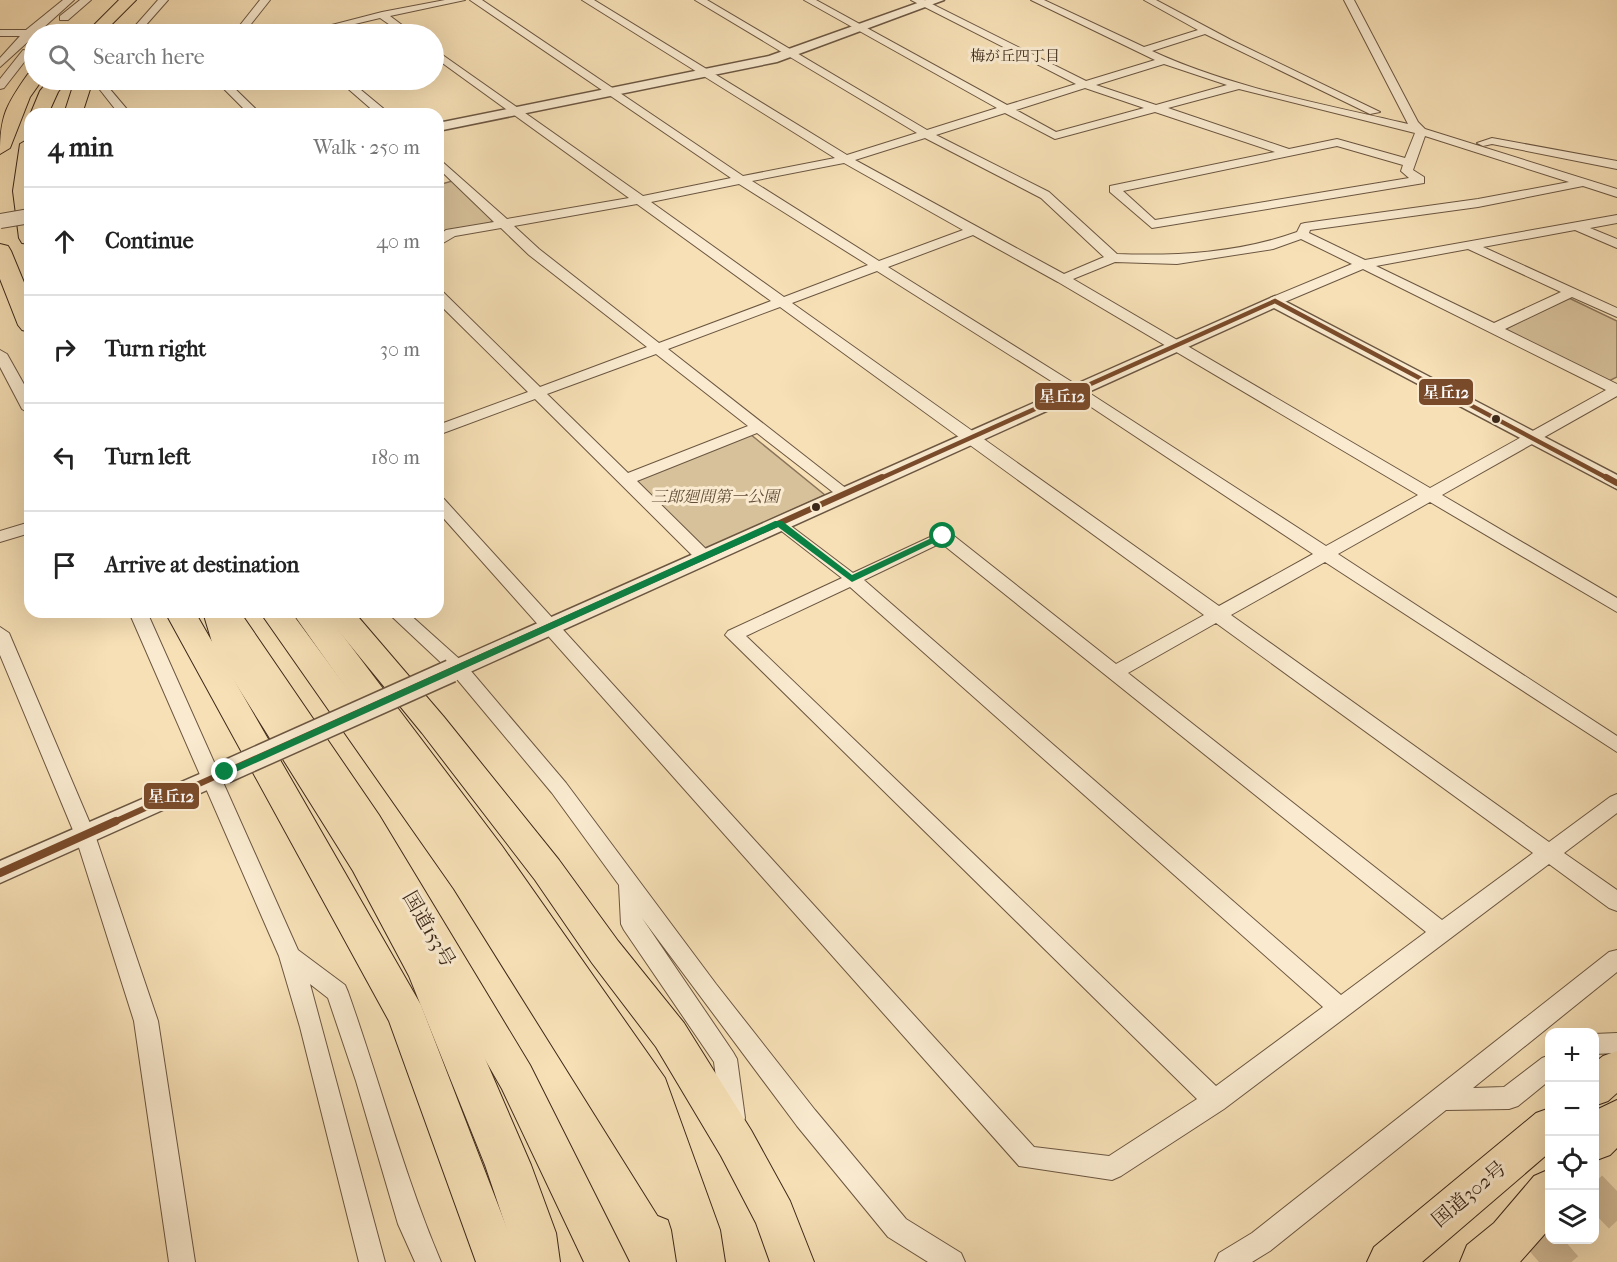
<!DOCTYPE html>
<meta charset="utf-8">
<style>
body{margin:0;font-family:"IM FELL French Canon","Noto Serif JP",serif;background:#f2f2f2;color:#222}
.controls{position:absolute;right:18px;bottom:18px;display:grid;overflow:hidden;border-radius:12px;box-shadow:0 6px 24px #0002}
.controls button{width:54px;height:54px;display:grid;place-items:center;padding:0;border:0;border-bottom:2px solid #e0e0e0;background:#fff;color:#222;font:30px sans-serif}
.stop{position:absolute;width:18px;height:18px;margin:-14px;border:4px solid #0b8043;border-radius:50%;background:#fff}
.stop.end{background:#0b8043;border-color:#fff;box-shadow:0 2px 6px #0008}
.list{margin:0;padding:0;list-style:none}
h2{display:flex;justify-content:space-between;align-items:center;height:78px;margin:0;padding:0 24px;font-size:26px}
h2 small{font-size:20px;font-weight:400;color:#767676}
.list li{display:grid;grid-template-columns:39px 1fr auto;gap:18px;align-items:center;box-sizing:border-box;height:108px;padding:0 24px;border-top:2px solid #e0e0e0}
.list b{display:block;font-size:22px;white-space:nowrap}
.list em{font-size:20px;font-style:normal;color:#767676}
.icon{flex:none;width:33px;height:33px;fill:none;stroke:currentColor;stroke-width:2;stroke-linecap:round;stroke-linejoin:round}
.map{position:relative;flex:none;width:1617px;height:1262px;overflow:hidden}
.search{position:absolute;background:#fff;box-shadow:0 6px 24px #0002;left:24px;top:24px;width:420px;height:66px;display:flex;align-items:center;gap:15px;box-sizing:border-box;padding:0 21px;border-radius:33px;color:#767676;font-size:22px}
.panel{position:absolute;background:#fff;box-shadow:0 6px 24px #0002;left:24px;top:108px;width:420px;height:510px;border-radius:18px}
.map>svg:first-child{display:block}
.green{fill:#d7c19b;stroke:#8a745a;stroke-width:1.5}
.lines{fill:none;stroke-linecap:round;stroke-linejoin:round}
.motorway-tunnel{stroke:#d2bb97;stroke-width:43;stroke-dasharray:43 21;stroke-linecap:butt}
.pedestrian-casing{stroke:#6b5641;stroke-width:2}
.minor-casing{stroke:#6b5641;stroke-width:2}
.tertiary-casing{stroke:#6b5641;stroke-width:3}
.trunk-casing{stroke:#3c281a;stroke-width:2}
.motorway-casing{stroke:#3c281a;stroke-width:2}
.pedestrian{fill:#faebd0;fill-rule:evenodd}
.minor{fill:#faebd0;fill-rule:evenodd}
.tertiary{fill:#faebd0;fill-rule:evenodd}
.trunk{fill:#f7e0b6;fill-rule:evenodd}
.motorway{fill:#f7e0b6;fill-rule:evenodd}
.minor-bridge-casing{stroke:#6b5641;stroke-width:16;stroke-linecap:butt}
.tertiary-bridge-casing{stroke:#6b5641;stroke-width:25;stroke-linecap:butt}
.minor-bridge{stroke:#faebd0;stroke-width:14}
.tertiary-bridge{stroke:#faebd0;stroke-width:22}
.bus-1-far2-casing{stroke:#faebd0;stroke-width:8}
.bus-1-far1-casing{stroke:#faebd0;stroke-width:10}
.bus-1-casing{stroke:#faebd0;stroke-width:12}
.bus-1-far2{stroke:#7a4b2a;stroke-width:4.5}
.bus-1-far1{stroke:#7a4b2a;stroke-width:6}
.bus-1{stroke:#7a4b2a;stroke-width:8}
.route{fill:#0b8043}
.bus-dot{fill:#3c281a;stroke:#faebd0;stroke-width:2}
.labels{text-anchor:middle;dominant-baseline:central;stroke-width:6;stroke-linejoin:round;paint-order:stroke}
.far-neighbourhood-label{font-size:15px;fill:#3c281a;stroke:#faebd0}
.park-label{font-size:16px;font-style:italic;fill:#634e3a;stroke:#faebd0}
.near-street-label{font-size:20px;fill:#3c281a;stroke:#faebd0}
.line-badge{stroke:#faebd0;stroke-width:2}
.badge-label{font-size:16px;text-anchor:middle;font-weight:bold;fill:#fff}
</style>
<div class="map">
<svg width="1617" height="1262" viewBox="0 0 1617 1262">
<rect width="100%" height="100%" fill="#f7e0b6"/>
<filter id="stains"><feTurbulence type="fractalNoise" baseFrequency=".00333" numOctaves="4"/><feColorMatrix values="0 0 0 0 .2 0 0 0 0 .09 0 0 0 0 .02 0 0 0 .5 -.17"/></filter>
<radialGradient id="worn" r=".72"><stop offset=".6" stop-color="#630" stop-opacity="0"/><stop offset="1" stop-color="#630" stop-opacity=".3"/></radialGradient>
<path class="green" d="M452,181l41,39 -3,3 -42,7 -10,6v-51z
M1569,298l48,23v56l-8,4 -106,-51z
M750,434l75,61 -122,55 -72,-68z"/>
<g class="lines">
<path class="motorway-tunnel" d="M1594,1213l23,-22
M1539,1262l25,-22"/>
<defs>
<path id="pedestrian" d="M779,519l4,1 74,56 1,3 -1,3h-10l-72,-56 -2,-3z"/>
<path id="minor" d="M63,0h11l-74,67v-9l20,-22h-20v-6h26z
M80,0h11l-23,20h-8v-4z
M158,0h10l-30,34h-10z
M260,0h10l-27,34h-10z
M445,0h20l-75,16 24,18h-11l-23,-16 -67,16h-16l85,-22z
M470,0h12l261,176 92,-18 -253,-158h12l253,155 70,-22 -222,-133h12l220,130 70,-22 -193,-108h12l191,105 69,-21 -165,-84h13l162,81 69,-21 -124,-60h13l100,47 54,-17 -54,-30h12l75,40 149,72 -10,2 -165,-80 -53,17c80,37 170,53 256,73l-64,-124h10l64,122 7,7 192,60v8l-34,-11 -105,21 -168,23 -1,3 56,27 252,-45v8l-27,5 27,11v9l-42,-18 -92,17 134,61v9l-45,-20 -67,32 112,55v12l-175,99 175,103v14l-187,-110 -92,52 279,182v16l-292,-190 -94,53 318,227 61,-45 7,-3v19l-53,40 53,37v21l-8,-3 -60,-44 -325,245 -103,67 -9,4 -93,-14 -581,-654v-15l6,2 590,648 75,9 88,-57 -472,-464 3,-4 215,-100 6,1 167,132 88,-49 -424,-308 -112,42 184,144 -2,3h-12l-81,-63 -120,48 73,72 3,4 -3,4h-12l-163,-162 -97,36v-10l90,-33 -90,-89v-12l5,1 97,95 107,-40 -118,-92 -28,-27 -46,8 -17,10v-10l8,-6 48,-8 -56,-54v-10l69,61 122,-21 -195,-141v-8l209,147 88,-18zM1164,64l63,21 -71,20 -60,-20zM1085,88l59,20 -88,24 -40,-22zM1239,89l176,44 -10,25 -68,-19 -48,10 -121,-41zM1155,112l120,40 -165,34v6l42,36 272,-45v-6l-11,-7 12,-34 144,46 -91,17 -173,24 -4,1 -4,8c-58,21 -120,24 -180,22l-68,-62 -113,-57 69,-22 50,26zM925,138l116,60 63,59 -40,17 -209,-114zM1337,146l66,19 -2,6 8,7 -254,42 -32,-29zM844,163l119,67 -84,31 -127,-80zM739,184l129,81 -84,32 -133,-95zM637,204l134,97 -112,42 -120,-94 -25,-23zM973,235l85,47 360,213 -92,51 -246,-159 -192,-120zM1301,239l51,25 -82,34v6h10l83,-35 243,121 -176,98 -357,-209 42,-17 62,2 96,-15zM1468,249l93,43 -67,31 -118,-57zM877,271l193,122 243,161 -94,52 -427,-303zM656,354l92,72 -120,47 -81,-79zM941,543l485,389 -85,63 -477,-415zM850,587l473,420 -107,79 -470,-450zM1216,623l317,230 -91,67 -314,-247z
M23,50l9,2 -28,36 -4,1v-10z
M115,80h16l-22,8 22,26h-12l-22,-28z
M215,80h11l35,34h-12z
M338,80h11l41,34h-13z
M1492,138l125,23v8l-125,-25 -9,2 -6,-3z
M0,350l7,4 23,41v19l-8,-5 -22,-42z
M30,522v11l-30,9v-11z
M129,612h18l151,338 47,35 3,7c32,90 56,183 93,270h-26l-17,-38 -42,-143 -28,-83 -18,-14 75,278h-26l-59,-235 -21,-71z
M387,612h20l58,52 101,119 150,201 99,126 91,109 55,34 4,9h-37l-40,-25 -91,-111 -155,-208 91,134 4,7 8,59 -3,8 -9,3 -9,-3 -3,-8 -7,-56 -90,-132 -3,-6 -2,-39 -67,-92 -101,-121z
M0,627l9,6 86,202 63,186 37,241h-26l-35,-241 -59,-186 -75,-180z
M1617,950v22l-144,116 31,-1 38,-29 8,-3v25l-32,26 -9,3 -63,1 -176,141 -18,11h-37l4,-9 33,-20 357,-281z
M1617,1033v20l-23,1v-20z"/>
<path id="tertiary" d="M926,0h18l-167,62 -339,69v-8l331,-67z
M1275,296l342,179v14l-343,-181 -815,369 -8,2 -8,-2 -4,-6 4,-6z
M225,763l9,3 3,6 -3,6 -234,105v-22z"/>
<path id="trunk" d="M119,0h17l-34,34h-17z
M34,73v7h8l-12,17 -20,51 -10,6c0,-38 6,-49 28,-80z
M49,80h18l-9,12 -10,22 -18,1 10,-24z
M75,80h18l-11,34h-18z
M30,138v106l-8,-1 -3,-5 -6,-47 7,-47z
M0,244l8,2 3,5 19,46v35l-8,-2 -4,-5 -18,-46z
M165,612h30l226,393 99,257h-44l-87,-241z
M210,612h30l139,203 151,250 99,197h-45l-82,-173 -147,-256z
M260,612h31l189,257 208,318 6,14 -6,14 -15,6 -15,-6 -204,-326z
M323,612h31l90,105 115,143 59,81 66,82 67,107 39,71 24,61h-44l-14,-39 -35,-67 -65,-109 -64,-84 -57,-83 -113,-147z
M1617,1051v42l-9,8 -14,5v-43l9,-7z
M1550,1108v44l-128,110h-55l7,-15 162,-134z"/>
<path id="motorway" d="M203,612h32l12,36 134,202 62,111 88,204 25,68 4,29h-48l-4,-29 -23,-68 -76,-189 -56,-105 -139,-222z
M292,612h33l177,234 163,232 55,152 5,32h-48l-5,-32 -42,-130 -156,-232z
M1617,1100v48l-7,7 -16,6v-50z
M1550,1169v59l-30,34h-60l7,-17 27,-22 40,-47z"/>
</defs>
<use href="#pedestrian" class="pedestrian-casing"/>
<use href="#minor" class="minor-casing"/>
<use href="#tertiary" class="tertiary-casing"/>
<use href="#trunk" class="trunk-casing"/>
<use href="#motorway" class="motorway-casing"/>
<use href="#pedestrian" class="pedestrian"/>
<use href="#minor" class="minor"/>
<use href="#tertiary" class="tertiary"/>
<use href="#trunk" class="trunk"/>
<use href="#motorway" class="motorway"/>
<defs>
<path id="minor-bridge" d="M0,221l30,-5"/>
<path id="tertiary-bridge" d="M225,772l226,-101"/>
</defs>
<use href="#minor-bridge" class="minor-bridge-casing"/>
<use href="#tertiary-bridge" class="tertiary-bridge-casing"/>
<use href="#minor-bridge" class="minor-bridge"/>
<use href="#tertiary-bridge" class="tertiary-bridge"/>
<defs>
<path id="bus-1-far2" d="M1275,301l334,178
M879,479l396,-178"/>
<path id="bus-1-far1" d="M1606,477l11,6
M112,823l770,-346"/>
<path id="bus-1" d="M0,873l116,-52"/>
</defs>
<use href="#bus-1-far2" class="bus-1-far2-casing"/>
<use href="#bus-1-far1" class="bus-1-far1-casing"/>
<use href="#bus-1" class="bus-1-casing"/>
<use href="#bus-1-far2" class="bus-1-far2"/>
<use href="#bus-1-far1" class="bus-1-far1"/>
<use href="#bus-1" class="bus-1"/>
</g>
<path class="route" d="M775,521h7l70,54 88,-41 8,2 -96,46 -74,-55 -549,248 -4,1 -5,-4z"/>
<g class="bus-dot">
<circle cx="1496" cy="419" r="5"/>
<circle cx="816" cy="507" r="5"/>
</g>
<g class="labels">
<g class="far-neighbourhood-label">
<text x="1015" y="56">梅が丘四丁目</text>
</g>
<g class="park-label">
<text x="715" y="496">三郎廻間第一公園</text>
</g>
<g class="near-street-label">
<text transform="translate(429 929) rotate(60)">国道153号</text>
<text transform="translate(1469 1194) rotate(-40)">国道302号</text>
</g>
</g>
<g class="line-badge">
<rect x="1418" y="378" width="56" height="28" rx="6" fill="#7a4b2a"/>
<rect x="1034" y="382" width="57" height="29" rx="6" fill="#7a4b2a"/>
<rect x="143" y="782" width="57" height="28" rx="6" fill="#7a4b2a"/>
</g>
<g class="badge-label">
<text x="1446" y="398">星丘12</text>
<text x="1062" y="402">星丘12</text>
<text x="171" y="802">星丘12</text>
</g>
<rect width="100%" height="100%" filter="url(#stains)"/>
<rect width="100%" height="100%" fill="url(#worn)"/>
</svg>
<div class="controls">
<button>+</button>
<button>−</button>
<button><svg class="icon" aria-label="locate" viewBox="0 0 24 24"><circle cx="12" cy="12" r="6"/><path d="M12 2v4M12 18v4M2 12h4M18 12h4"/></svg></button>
<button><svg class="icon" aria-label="layers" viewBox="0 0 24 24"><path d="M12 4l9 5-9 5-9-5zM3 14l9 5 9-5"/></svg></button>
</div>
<div class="stop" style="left:943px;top:536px"></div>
<div class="stop end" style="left:225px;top:772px"></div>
<div class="search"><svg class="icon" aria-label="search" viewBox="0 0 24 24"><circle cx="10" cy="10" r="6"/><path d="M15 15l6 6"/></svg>Search here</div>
<section class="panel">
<h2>4 min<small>Walk · 250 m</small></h2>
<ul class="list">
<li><svg class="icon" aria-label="ahead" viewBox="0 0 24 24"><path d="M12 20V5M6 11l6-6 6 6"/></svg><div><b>Continue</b></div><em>40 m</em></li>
<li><svg class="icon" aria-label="right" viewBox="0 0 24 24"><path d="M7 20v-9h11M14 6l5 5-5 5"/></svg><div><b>Turn right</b></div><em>30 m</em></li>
<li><svg class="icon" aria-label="left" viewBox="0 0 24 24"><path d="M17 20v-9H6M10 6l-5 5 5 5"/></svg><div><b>Turn left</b></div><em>180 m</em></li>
<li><svg class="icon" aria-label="arrive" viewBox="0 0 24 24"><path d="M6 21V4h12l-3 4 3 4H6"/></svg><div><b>Arrive at destination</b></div></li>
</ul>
</section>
</div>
